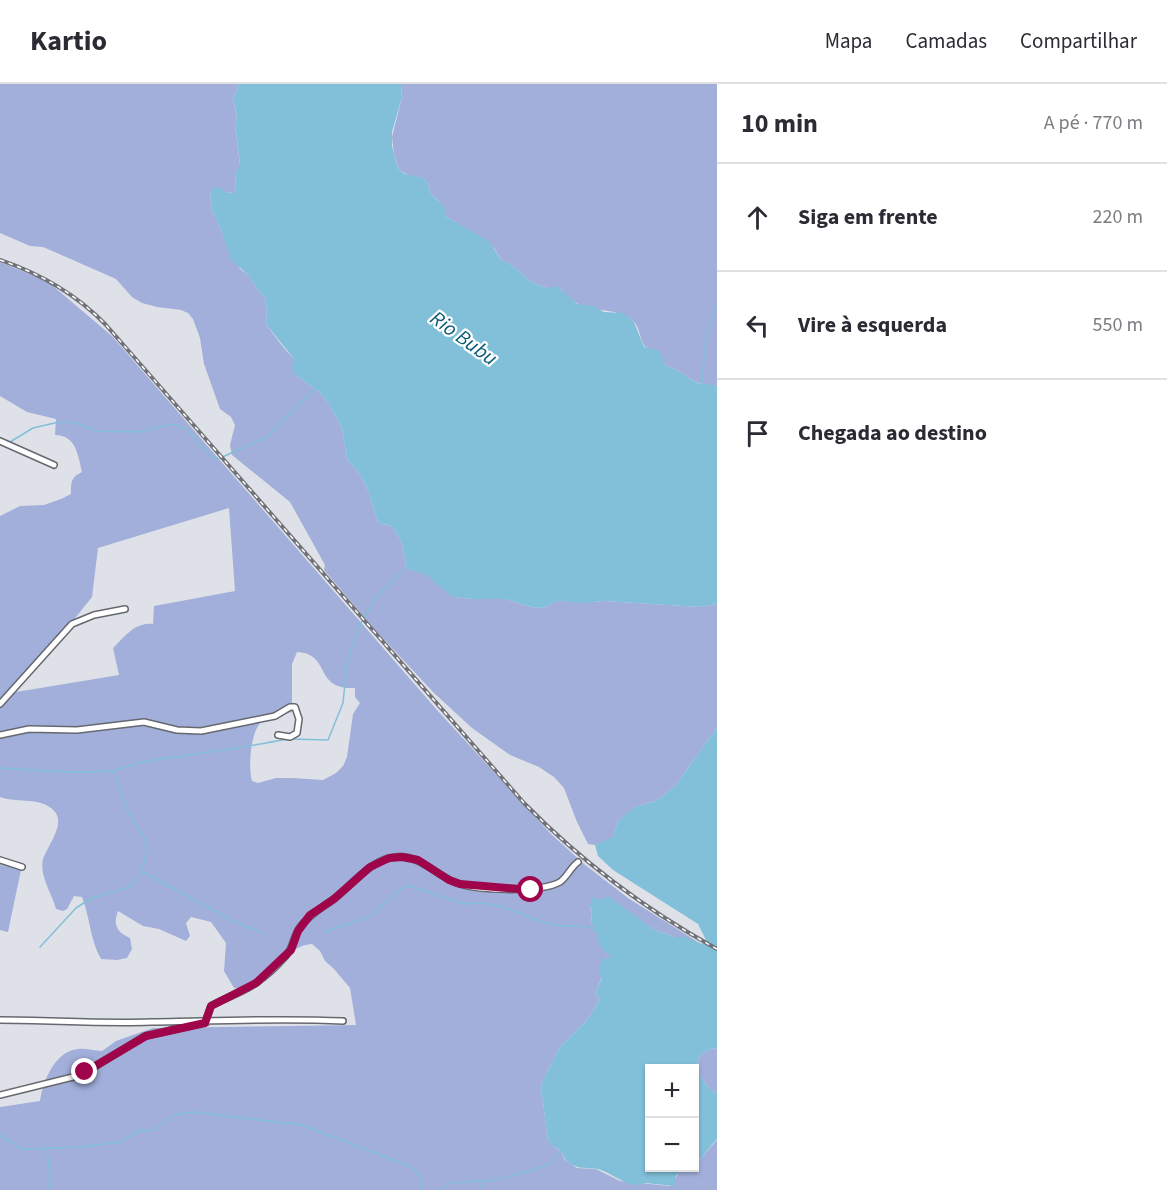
<!DOCTYPE html>
<html lang="pt">
<meta charset="utf-8">
<style>
body{margin:0;font-family:"Source Sans 3",sans-serif;background:#f7f7f7;color:#2b2b33}
.controls{position:absolute;right:18px;bottom:18px;display:grid;overflow:hidden;border-radius:0px;box-shadow:0 2px 4px #0004}
.controls button{width:54px;height:54px;display:grid;place-items:center;padding:0;border:0;border-bottom:2px solid #e1e1e2;background:#fff;color:#2b2b33;font:30px sans-serif}
.stop{position:absolute;width:18px;height:18px;margin:-14px;border:4px solid #9f054a;border-radius:50%;background:#fff}
.stop.end{background:#9f054a;border-color:#fff;box-shadow:0 2px 6px #0008}
.list{margin:0;padding:0;list-style:none}
h2{display:flex;justify-content:space-between;align-items:center;height:78px;margin:0;padding:0 24px;font-size:26px}
h2 small{font-size:20px;font-weight:400;color:#7c7c81}
.list li{display:grid;grid-template-columns:39px 1fr auto;gap:18px;align-items:center;box-sizing:border-box;height:108px;padding:0 24px;border-top:2px solid #e1e1e2}
.list b{display:block;font-size:22px;white-space:nowrap}
.list em{font-size:20px;font-style:normal;color:#7c7c81}
.icon{flex:none;width:33px;height:33px;fill:none;stroke:currentColor;stroke-width:2;stroke-linecap:round;stroke-linejoin:round}
.map{position:relative;flex:none;width:717px;height:1106px;overflow:hidden}
header{display:flex;align-items:center;gap:36px;box-sizing:border-box;height:84px;padding:0 30px;background:#fff;border-bottom:2px solid #e1e1e2}
header strong{font-size:28px}
nav{display:flex;gap:33px;margin-inline-start:auto;font-size:21px}
main{display:flex}
aside{flex:1;background:#fff}
.map>svg:first-child{display:block}
.green{fill:#a2afda;fill-rule:evenodd}
.water{fill:#82bfd9}
.lines{fill:none;stroke-linecap:round;stroke-linejoin:round}
.stream{stroke:#82bfd9;stroke-width:1.5}
.minor-casing{stroke:#66686f;stroke-width:8}
.minor{stroke:#fff;stroke-width:5}
.rail-casing{stroke:#707277;stroke-width:4}
.rail{stroke:#fff;stroke-width:1.5;stroke-dasharray:4.5;stroke-linecap:butt}
.route{stroke:#9f054a;stroke-width:8}
.labels{text-anchor:middle;dominant-baseline:central;stroke-width:4.5;stroke-linejoin:round;paint-order:stroke}
.water-label{font-size:21px;font-style:italic;fill:#085a75;stroke:#fff}
</style>
<header>
<strong>Kartio</strong>
<nav><a>Mapa</a><a>Camadas</a><a>Compartilhar</a></nav>
</header>
<main>
<div class="map">
<svg width="717" height="1106" viewBox="0 0 717 1106">
<rect width="100%" height="100%" fill="#dfe1e9"/>
<path class="green" d="M0,0h239l-6,15 4,18 -2,7 5,41 -4,7 -1,21 -10,-1 -6,-5 -9,6 2,17 9,19 8,23 11,17 8,6 11,17 6,5 2,15 -1,12c9,12 18,25 28,35v15l24,17 10,11 14,26 5,31 10,11 10,17 11,35 3,2 9,1c7,8 13,17 14,28 1,6 1,10 4,16l21,6 25,22 18,2h33l26,8 12,1 13,-7 38,1 10,-1 96,6 17,-3v124l-42,58 -19,15 -21,6 -17,14 -5,16 -4,3 -14,5 -7,-1 -11,-22 -13,-34 -10,-11 -15,-10 -29,-12 -38,-27 -38,-35 -57,-61 -53,-62 1,-5 -35,-63 -58,-47 -2,-10 5,-20 -4,-8 -11,-8 -16,-45 -4,-26 -7,-19 -5,-6 -7,-3 -24,-3 -15,-4 -10,-6 -16,-18 -59,-26 -14,-6 -13,-1 -30,-13z
M401,0h316v303l-22,-5 -18,-12 -12,-5 -5,-13 -15,-5c-5,-7 -5,-20 -12,-26 -22,-19 -49,-1 -72,-32l-13,-1 -15,-5 -23,-19 -9,-4 -7,-12 -11,-10 -38,-22 -6,-15 -9,-8 -2,-9 -5,-6 -13,-2 -11,-6 -5,-15 -2,-18 10,-40z
M0,178l47,19 65,55 325,374 114,124 33,30 44,34 73,46h-4l-8,-5 -15,-2 -21,-8 -41,-29h-11l-11,8 2,4 -1,11c11,11 1,19 18,31v4l-6,1 -2,3 1,15 -7,17 4,3 -1,6 -10,16 -28,28 -17,33 -2,7 7,54 14,12 3,7 12,8 19,1 24,12 50,5 12,-17 12,-1 1,-6 5,-3 17,-19v50h-717v-83l40,-6c3,-20 15,-50 38,-52 7,-1 16,2 24,2l14,-10 37,-13 203,-3 -6,-37 -16,-19 -9,-8 -5,-10 -8,-7c-30,2 -49,45 -78,44l-10,-17 2,-28 -15,-21 -20,-5 -5,6 4,13 -4,5 -27,-12 -16,-3 -25,-15c-5,13 -2,21 12,27l2,11 -5,9 -10,2 -16,-1c-11,-19 -11,-42 -19,-62l-8,-1 -7,13 -4,2 -7,-2c-4,-16 -17,-33 -13,-50 5,-15 26,-38 8,-51 -15,-11 -35,-5 -51,-11v-281l20,-10 24,-1 17,-6 10,-5c0,-12 0,-17 11,-22 -4,-17 -6,-37 -27,-37l1,-16 -29,-7 -27,-16zM229,424l6,83 -81,15 -1,18c-17,-3 -29,13 -40,24l6,27 -103,17 76,-95 6,-49zM297,568c35,2 16,38 58,36v9l5,6 -7,11 -6,43 -4,9 -7,7 -13,7 -30,-2h-17l-18,5 -6,-2c-4,-13 -2,-55 13,-62 7,-4 19,-4 27,-7v-48z
M0,781l21,5 -13,62 -8,-2z
M717,964v46c-19,-12 -32,-42 0,-46z"/>
<path class="water" d="M239,0h162l1,13 -10,35v14l4,16 3,8 6,4 18,4 5,6 2,9 15,14v9l44,25 12,19 9,4 23,19 15,5 9,-2 20,18 16,2 11,6 19,1 5,4 6,5 10,25 16,4 5,14 12,5 18,12 7,2h7l8,3v217l-17,3 -96,-6 -20,2 -28,-2 -13,7 -12,-1 -26,-8h-33l-19,-2 -18,-14 -6,-7 -21,-7c-3,-6 -3,-10 -4,-16 -1,-11 -7,-20 -14,-28l-9,-1 -3,-2 -11,-35 -10,-17 -10,-11 -5,-31 -14,-26 -10,-11 -24,-17 -2,-7 2,-8 -28,-35 1,-12 -2,-15 -6,-5 -11,-17 -17,-15 -10,-31 -9,-19 -2,-17 4,-6h5l6,5 10,1 1,-21 4,-8 -5,-40 2,-8 -4,-17z
M717,644v320c-32,4 -19,34 0,46v45l-17,20 -5,3 -1,-94h-44v100h35l-9,8 -2,10 -28,-3c-18,7 -33,-10 -48,-14 -10,-2 -18,1 -27,-5 -6,-3 -6,-6 -9,-11 -4,-5 -10,-7 -14,-12l-7,-54 2,-7 17,-33 28,-28 10,-16 1,-6 -4,-3 7,-16 -3,-6 3,-13 7,-1v-4c-18,-12 -7,-20 -18,-30l1,-12 -2,-6 3,-9 8,3 7,-4 45,33 21,8h11l17,7 4,-4 -8,-16 -85,-54 -15,-14 -3,-11 18,-8 5,-16 10,-9 7,-5 21,-6 19,-15z"/>
<g class="lines">
<path class="stream" d="M702,300c2,-25 2,-57 15,-78
M10,358l23,-14 26,-6h13l26,9 41,1 33,-8 16,6 23,27 7,2 49,-22 48,-49
M291,655l37,1 15,-37 4,-40 12,-37 18,-30 30,-29
M0,684c36,2 74,6 110,3 11,-1 21,-7 31,-9 49,-8 97,-13 146,-23
M143,788l92,50 29,11
M478,819c28,0 50,17 76,22 15,3 28,-3 42,5
M325,848l45,-16 31,-27 6,-3 7,1 50,17 11,-1
M40,863l36,-39 14,-9 39,-12c14,-10 21,-35 14,-52 -2,-5 -7,-10 -10,-15 -9,-15 -15,-32 -18,-49
M0,1051l22,14 59,-2 39,-5 20,-12 11,1 23,-16 19,-3 109,13 107,41c12,7 12,11 11,24
M47,1066l4,40
M441,1106l9,-7 45,-3 38,-10 16,-6 12,-13
M480,1106v-7"/>
<defs>
<path id="minor" d="M0,357l54,24
M0,620l72,-80 22,-9 31,-6
M0,651l29,-6 48,1 67,-8 33,8 24,1 74,-15 15,-9h5l4,12 -2,14 -7,4 -12,-2
M0,776l22,7
M0,936c50,0 101,4 151,2 64,-1 128,-4 192,-1
M205,939l6,-17c14,-8 31,-13 45,-23 8,-6 17,-13 24,-21 15,-13 11,-22 20,-35 10,-13 22,-19 35,-29 17,-13 33,-35 55,-40 25,-7 41,13 62,23 19,10 88,12 108,1 7,-5 11,-15 18,-20
M0,1011l81,-20 64,-39 62,-14"/>
</defs>
<use href="#minor" class="minor-casing"/>
<use href="#minor" class="minor"/>
<defs>
<path id="rail" d="M0,176c41,14 76,34 106,65l418,478c57,58 122,107 193,146"/>
</defs>
<use href="#rail" class="rail-casing"/>
<use href="#rail" class="rail"/>
</g>
<g class="lines">
<path class="route" d="M85,988l61,-36 59,-13 6,-17 45,-23 35,-33 7,-19 12,-16 24,-16 36,-32 19,-9 13,-1 16,3 31,20 11,4 71,6"/>
</g>
<g class="labels">
<g class="water-label">
<text transform="translate(464 254) rotate(36)">Rio Bubu</text>
</g>
</g>
</svg>
<div class="controls">
<button>+</button>
<button>−</button>
</div>
<div class="stop" style="left:531px;top:806px"></div>
<div class="stop end" style="left:85px;top:988px"></div>
</div>
<aside>
<h2>10 min<small>A pé · 770 m</small></h2>
<ul class="list">
<li><svg class="icon" aria-label="ahead" viewBox="0 0 24 24"><path d="M12 20V5M6 11l6-6 6 6"/></svg><div><b>Siga em frente</b></div><em>220 m</em></li>
<li><svg class="icon" aria-label="left" viewBox="0 0 24 24"><path d="M17 20v-9H6M10 6l-5 5 5 5"/></svg><div><b>Vire à esquerda</b></div><em>550 m</em></li>
<li><svg class="icon" aria-label="arrive" viewBox="0 0 24 24"><path d="M6 21V4h12l-3 4 3 4H6"/></svg><div><b>Chegada ao destino</b></div></li>
</ul>
</aside>
</main>
